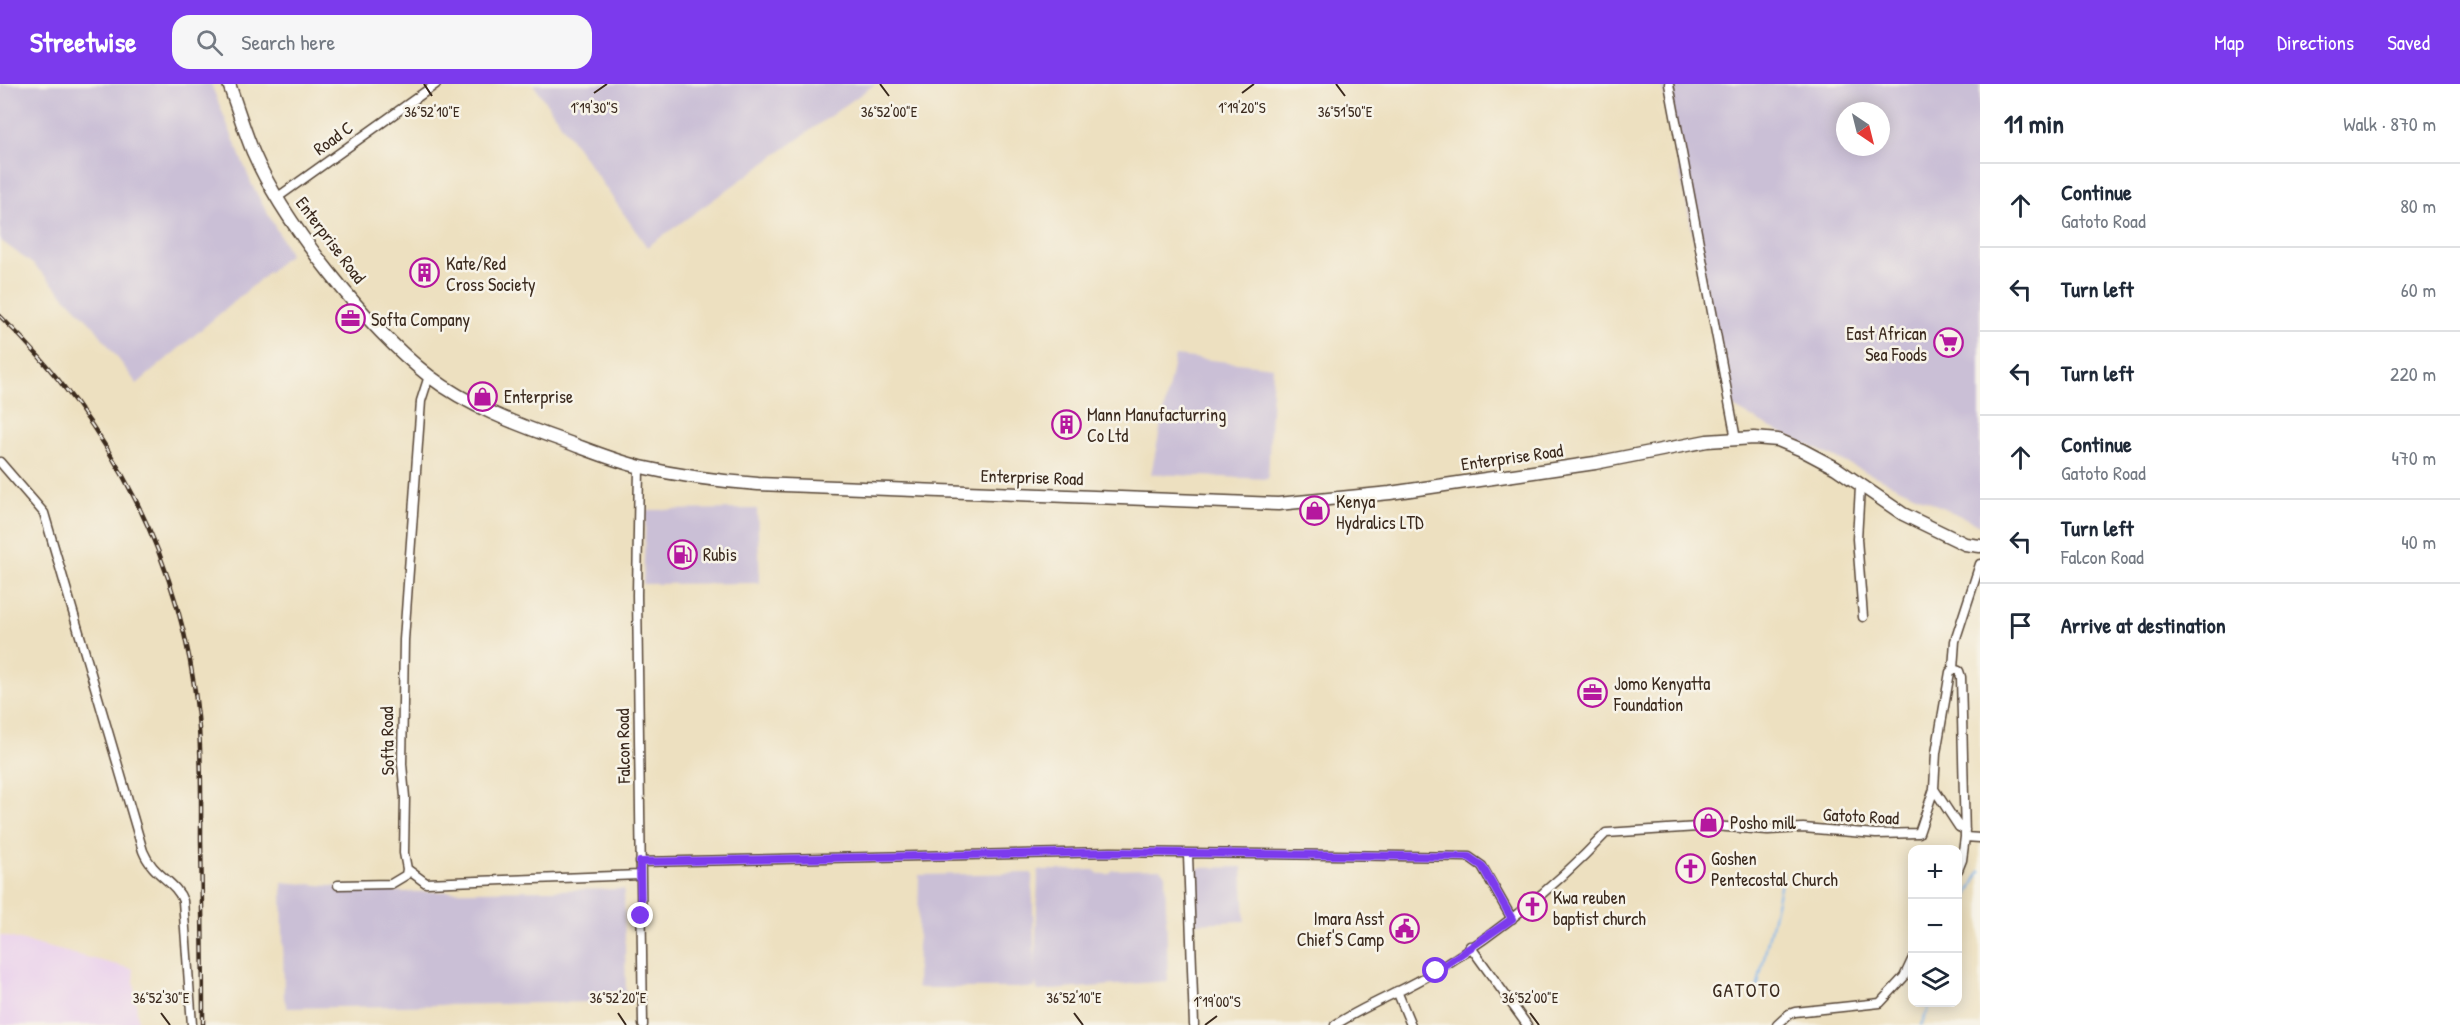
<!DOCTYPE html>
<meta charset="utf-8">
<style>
body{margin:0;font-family:"Patrick Hand",sans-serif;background:#f6f6f7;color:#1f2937}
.controls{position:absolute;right:18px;bottom:18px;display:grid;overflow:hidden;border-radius:12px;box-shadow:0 3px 15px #0003}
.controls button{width:54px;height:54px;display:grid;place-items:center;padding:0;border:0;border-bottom:2px solid #e0e1e3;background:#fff;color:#1f2937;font:30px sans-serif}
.compass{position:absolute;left:1836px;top:18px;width:54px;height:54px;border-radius:50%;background:#fff;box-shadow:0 3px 15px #0003;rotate:145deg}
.stop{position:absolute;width:18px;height:18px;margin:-14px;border:4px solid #7c3aed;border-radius:50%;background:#fff}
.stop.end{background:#7c3aed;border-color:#fff;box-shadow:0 2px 6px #0008}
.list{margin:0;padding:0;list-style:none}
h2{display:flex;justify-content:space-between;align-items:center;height:78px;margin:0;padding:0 24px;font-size:26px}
h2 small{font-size:20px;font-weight:400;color:#747a83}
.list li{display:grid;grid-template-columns:39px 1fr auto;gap:18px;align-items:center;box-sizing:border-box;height:84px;padding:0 24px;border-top:2px solid #e0e1e3}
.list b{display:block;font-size:22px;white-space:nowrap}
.list p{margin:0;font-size:20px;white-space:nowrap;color:#747a83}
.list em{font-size:20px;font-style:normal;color:#747a83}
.icon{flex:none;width:33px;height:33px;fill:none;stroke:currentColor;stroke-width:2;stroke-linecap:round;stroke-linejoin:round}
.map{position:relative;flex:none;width:1980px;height:941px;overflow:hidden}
header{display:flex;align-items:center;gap:36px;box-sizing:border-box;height:84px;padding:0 30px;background:#7c3aed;color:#fff}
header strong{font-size:28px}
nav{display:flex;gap:33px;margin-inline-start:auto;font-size:21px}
.search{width:420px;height:54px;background:#f6f6f7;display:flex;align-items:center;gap:15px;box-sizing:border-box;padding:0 21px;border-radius:18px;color:#747a83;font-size:22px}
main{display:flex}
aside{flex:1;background:#fff}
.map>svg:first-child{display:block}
.built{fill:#ead1ec}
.industrial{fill:#cabfd6;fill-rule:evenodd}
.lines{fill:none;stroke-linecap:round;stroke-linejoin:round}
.stream{stroke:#7fb6ee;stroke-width:2}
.minor-casing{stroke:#564536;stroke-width:11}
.secondary-casing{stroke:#564536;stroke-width:15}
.minor{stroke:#fff;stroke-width:8}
.secondary{stroke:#fff;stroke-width:12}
.rail-casing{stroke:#3b2a1e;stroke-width:4.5}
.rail{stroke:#f7f3e8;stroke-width:2;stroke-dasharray:7;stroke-linecap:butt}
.route{stroke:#7c3aed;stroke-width:8}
.ticks{fill:none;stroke:#3b2a1e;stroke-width:2}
.labels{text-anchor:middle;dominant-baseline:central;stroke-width:5;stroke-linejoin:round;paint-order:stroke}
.street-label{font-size:18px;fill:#3b2a1e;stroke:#f7f3e8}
.poi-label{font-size:18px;fill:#3b2a1e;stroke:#f7f3e8;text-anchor:start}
.neighbourhood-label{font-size:20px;letter-spacing:1.5px;fill:#3b2a1e;stroke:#f7f3e8}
.ticks-label{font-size:15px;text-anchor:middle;fill:#3b2a1e;stroke:#f7f3e8;stroke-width:5;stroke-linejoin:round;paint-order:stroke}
</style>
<header>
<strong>Streetwise</strong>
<div class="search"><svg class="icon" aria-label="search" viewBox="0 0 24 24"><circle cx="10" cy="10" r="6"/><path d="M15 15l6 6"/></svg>Search here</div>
<nav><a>Map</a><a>Directions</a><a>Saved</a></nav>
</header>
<main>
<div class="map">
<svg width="1980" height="941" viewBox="0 0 1980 941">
<rect width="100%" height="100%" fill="#f7f3e8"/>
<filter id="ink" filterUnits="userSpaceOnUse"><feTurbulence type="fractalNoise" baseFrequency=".0167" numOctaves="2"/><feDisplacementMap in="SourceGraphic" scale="12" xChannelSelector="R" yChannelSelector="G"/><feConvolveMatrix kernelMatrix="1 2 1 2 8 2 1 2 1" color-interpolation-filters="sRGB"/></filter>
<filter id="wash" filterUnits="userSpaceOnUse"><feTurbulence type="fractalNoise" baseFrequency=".008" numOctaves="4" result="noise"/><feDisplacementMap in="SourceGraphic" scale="24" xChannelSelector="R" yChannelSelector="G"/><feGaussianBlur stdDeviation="1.35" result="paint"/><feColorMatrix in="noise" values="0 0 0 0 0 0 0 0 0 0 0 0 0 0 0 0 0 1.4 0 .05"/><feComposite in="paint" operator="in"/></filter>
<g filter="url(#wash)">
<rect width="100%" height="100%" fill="#ede0c0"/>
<path class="built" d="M0,851l133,34 5,56h-138z"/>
<path class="industrial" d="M0,0h211l41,101 38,69 -153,130 -44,-59 -59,-60 -34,-25z
M533,0h342l-228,163z
M1662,0h318v441l-213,-99 -39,-22zM1845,27h36v36h-36z
M1175,272l98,11 -5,112 -117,-5z
M757,425l3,74 -117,1 3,-74z
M1242,783l3,54 -55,2v-47l8,-8z
M1160,785l5,5 3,107 -130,10 -3,-9v6h-118l2,-113 113,-2 3,101 3,-104h56l5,4h10l4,-4z
M282,798l122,10 220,-3 2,110 -27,3 -312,6 -3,-10z"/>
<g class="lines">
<path class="stream" d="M1958,839l4,-16 18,-36
M1757,905l26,-116
M1921,941l11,-23"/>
</g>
</g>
<g filter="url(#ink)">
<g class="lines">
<defs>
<path id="minor" d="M1669,0l67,355
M278,113l158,-113
M429,292l-8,25 -17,239 -2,124 3,33 -1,56 3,16 19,14 214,-8
M0,378l44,51 99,338c10,25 33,30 40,50l9,124
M639,383l-2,128 6,430
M1860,403l-3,52 6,78
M1953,585l6,2 2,6 4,160 -3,23 -4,10
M1934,705l25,38 6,3
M1965,753l15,1
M1188,771l6,170
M640,778l471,-10 358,5 13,9 30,53
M338,801l53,-1 15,-9 1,-6
M1470,862l57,79
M1397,907l14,34
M1335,941c32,-21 69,-34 101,-54 63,-39 120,-85 170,-138l107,-7 55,4 35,-2 73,6 43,-1 15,-44 2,-36 14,-81 3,-3 2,-28 25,-77
M1777,941l12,-11 6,-2 85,-9 24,-26 8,-17"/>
<path id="secondary" d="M229,0c8,23 15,46 24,68 31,72 115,176 176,224 39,30 89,49 135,65 25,9 51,20 77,26 39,9 77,14 117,17l520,20 112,-11 205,-30 112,-22 47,-3 24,2 24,10 34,18 67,46 62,30 15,2"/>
</defs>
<use href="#minor" class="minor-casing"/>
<use href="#secondary" class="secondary-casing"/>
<use href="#minor" class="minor"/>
<use href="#secondary" class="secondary"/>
<defs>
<path id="rail" d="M0,232c111,107 183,247 198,401 4,41 3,82 3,122 1,62 2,124 2,186"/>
</defs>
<use href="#rail" class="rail-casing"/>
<use href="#rail" class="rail"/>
</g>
</g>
<g class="lines" filter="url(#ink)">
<path class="route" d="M641,832l-1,-54 471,-10 358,5 13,9 30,53 -76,52"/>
</g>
<path class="ticks" d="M424,0l8,12M880,0l9,12M1336,0l9,12M594,9l13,-9M1242,9l12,-9M161,929l9,12M618,929l8,12M1074,929l9,12M1530,929l9,12M1205,941l12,-9"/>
<defs>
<symbol id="building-ring" viewBox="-11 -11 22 22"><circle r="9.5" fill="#f7f3e8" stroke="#b5179e" stroke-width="1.5"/><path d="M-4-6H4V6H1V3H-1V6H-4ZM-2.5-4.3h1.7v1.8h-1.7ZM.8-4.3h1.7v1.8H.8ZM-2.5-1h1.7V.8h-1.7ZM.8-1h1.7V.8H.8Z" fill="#b5179e"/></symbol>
<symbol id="office-ring" viewBox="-11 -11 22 22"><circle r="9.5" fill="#f7f3e8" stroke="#b5179e" stroke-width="1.5"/><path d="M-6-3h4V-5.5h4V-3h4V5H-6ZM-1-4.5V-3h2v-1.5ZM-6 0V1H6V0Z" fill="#b5179e"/></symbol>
<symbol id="supermarket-ring" viewBox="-11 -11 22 22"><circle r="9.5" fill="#f7f3e8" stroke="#b5179e" stroke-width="1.5"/><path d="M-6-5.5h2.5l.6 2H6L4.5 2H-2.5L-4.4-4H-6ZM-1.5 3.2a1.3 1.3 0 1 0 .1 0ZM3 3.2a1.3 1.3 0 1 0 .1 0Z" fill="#b5179e"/></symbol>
<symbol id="shop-ring" viewBox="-11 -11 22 22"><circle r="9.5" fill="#f7f3e8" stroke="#b5179e" stroke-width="1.5"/><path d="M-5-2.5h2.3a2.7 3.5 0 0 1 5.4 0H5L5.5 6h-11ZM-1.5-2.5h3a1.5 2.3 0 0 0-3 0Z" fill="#b5179e"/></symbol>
<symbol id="fuel-ring" viewBox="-11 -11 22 22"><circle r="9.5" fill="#f7f3e8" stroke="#b5179e" stroke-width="1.5"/><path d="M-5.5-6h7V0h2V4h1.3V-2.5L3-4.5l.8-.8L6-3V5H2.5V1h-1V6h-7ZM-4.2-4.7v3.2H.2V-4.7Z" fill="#b5179e"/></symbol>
<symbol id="church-ring" viewBox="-11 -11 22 22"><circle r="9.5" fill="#f7f3e8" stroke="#b5179e" stroke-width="1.5"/><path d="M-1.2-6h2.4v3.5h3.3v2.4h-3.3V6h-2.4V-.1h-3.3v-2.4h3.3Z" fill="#b5179e"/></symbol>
<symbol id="civic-ring" viewBox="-11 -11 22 22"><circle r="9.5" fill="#f7f3e8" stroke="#b5179e" stroke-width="1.5"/><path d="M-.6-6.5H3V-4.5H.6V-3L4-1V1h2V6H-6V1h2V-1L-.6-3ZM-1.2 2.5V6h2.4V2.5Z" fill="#b5179e"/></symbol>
</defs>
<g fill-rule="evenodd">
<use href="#building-ring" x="408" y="172" width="33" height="33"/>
<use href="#office-ring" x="334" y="218" width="33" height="33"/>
<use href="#supermarket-ring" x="1932" y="242" width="33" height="33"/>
<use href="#shop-ring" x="466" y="296" width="33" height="33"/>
<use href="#building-ring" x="1050" y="324" width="33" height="33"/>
<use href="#shop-ring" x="1298" y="410" width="33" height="33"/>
<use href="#fuel-ring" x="666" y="454" width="33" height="33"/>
<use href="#office-ring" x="1576" y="592" width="33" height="33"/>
<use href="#shop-ring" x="1692" y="722" width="33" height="33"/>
<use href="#church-ring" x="1674" y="768" width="33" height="33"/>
<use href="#church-ring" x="1516" y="806" width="33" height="33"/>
<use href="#civic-ring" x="1388" y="828" width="33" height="33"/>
</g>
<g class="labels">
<g class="street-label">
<text transform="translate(333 54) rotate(-36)">Road C</text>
<text transform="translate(331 156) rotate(53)">Enterprise Road</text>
<text transform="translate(1512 373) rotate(-8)">Enterprise Road</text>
<text transform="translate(1032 393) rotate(2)">Enterprise Road</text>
<text transform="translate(387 657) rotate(-91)">Softa Road</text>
<text transform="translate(623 662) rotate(-91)">Falcon Road</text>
<text transform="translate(1861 732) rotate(3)">Gatoto Road</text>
</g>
<g class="poi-label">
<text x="446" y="179">Kate/Red<tspan x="446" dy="21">Cross Society</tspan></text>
<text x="371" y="235">Softa Company</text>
<text x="1927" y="249" text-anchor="end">East African<tspan x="1927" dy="21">Sea Foods</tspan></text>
<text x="504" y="312">Enterprise</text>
<text x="1087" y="330">Mann Manufacturring<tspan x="1087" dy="21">Co Ltd</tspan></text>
<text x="1336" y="417">Kenya<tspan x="1336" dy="21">Hydralics LTD</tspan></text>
<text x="703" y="470">Rubis</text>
<text x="1614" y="599">Jomo Kenyatta<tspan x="1614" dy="21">Foundation</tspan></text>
<text x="1730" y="738">Posho mill</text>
<text x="1711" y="774">Goshen<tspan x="1711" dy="21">Pentecostal Church</tspan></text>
<text x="1553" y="813">Kwa reuben<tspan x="1553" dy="21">baptist church</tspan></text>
<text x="1384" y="834" text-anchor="end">Imara Asst<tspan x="1384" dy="21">Chief'S Camp</tspan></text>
</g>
<g class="neighbourhood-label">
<text x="1747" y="905">GATOTO</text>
</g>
</g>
<g class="ticks-label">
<text x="594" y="29">1°19'30"S</text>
<text x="1242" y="29">1°19'20"S</text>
<text x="432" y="33">36°52'10"E</text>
<text x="889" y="33">36°52'00"E</text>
<text x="1345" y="33">36°51'50"E</text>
<text x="161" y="919">36°52'30"E</text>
<text x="618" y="919">36°52'20"E</text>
<text x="1074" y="919">36°52'10"E</text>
<text x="1530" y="919">36°52'00"E</text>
<text x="1217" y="923">1°19'00"S</text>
</g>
</svg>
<div class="controls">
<button>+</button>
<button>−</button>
<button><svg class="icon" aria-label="layers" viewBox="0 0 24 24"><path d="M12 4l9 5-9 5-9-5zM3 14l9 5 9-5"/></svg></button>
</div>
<svg class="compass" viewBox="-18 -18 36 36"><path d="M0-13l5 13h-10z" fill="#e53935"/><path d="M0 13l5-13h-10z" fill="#747a83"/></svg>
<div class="stop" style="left:1436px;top:887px"></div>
<div class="stop end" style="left:641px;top:832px"></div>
</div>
<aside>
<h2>11 min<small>Walk · 870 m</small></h2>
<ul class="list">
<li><svg class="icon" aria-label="ahead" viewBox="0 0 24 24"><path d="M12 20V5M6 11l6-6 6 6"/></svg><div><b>Continue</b><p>Gatoto Road</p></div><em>80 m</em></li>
<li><svg class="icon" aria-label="left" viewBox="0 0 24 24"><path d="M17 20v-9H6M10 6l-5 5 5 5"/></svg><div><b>Turn left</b></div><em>60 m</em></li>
<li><svg class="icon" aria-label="left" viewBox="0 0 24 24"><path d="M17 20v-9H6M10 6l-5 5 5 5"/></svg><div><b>Turn left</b></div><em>220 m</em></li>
<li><svg class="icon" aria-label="ahead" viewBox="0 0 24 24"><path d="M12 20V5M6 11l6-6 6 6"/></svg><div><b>Continue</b><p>Gatoto Road</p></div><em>470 m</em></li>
<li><svg class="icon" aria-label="left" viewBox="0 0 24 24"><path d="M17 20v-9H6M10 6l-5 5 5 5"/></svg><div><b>Turn left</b><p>Falcon Road</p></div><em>40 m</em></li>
<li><svg class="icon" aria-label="arrive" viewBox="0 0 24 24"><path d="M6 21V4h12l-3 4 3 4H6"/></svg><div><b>Arrive at destination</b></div></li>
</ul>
</aside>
</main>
